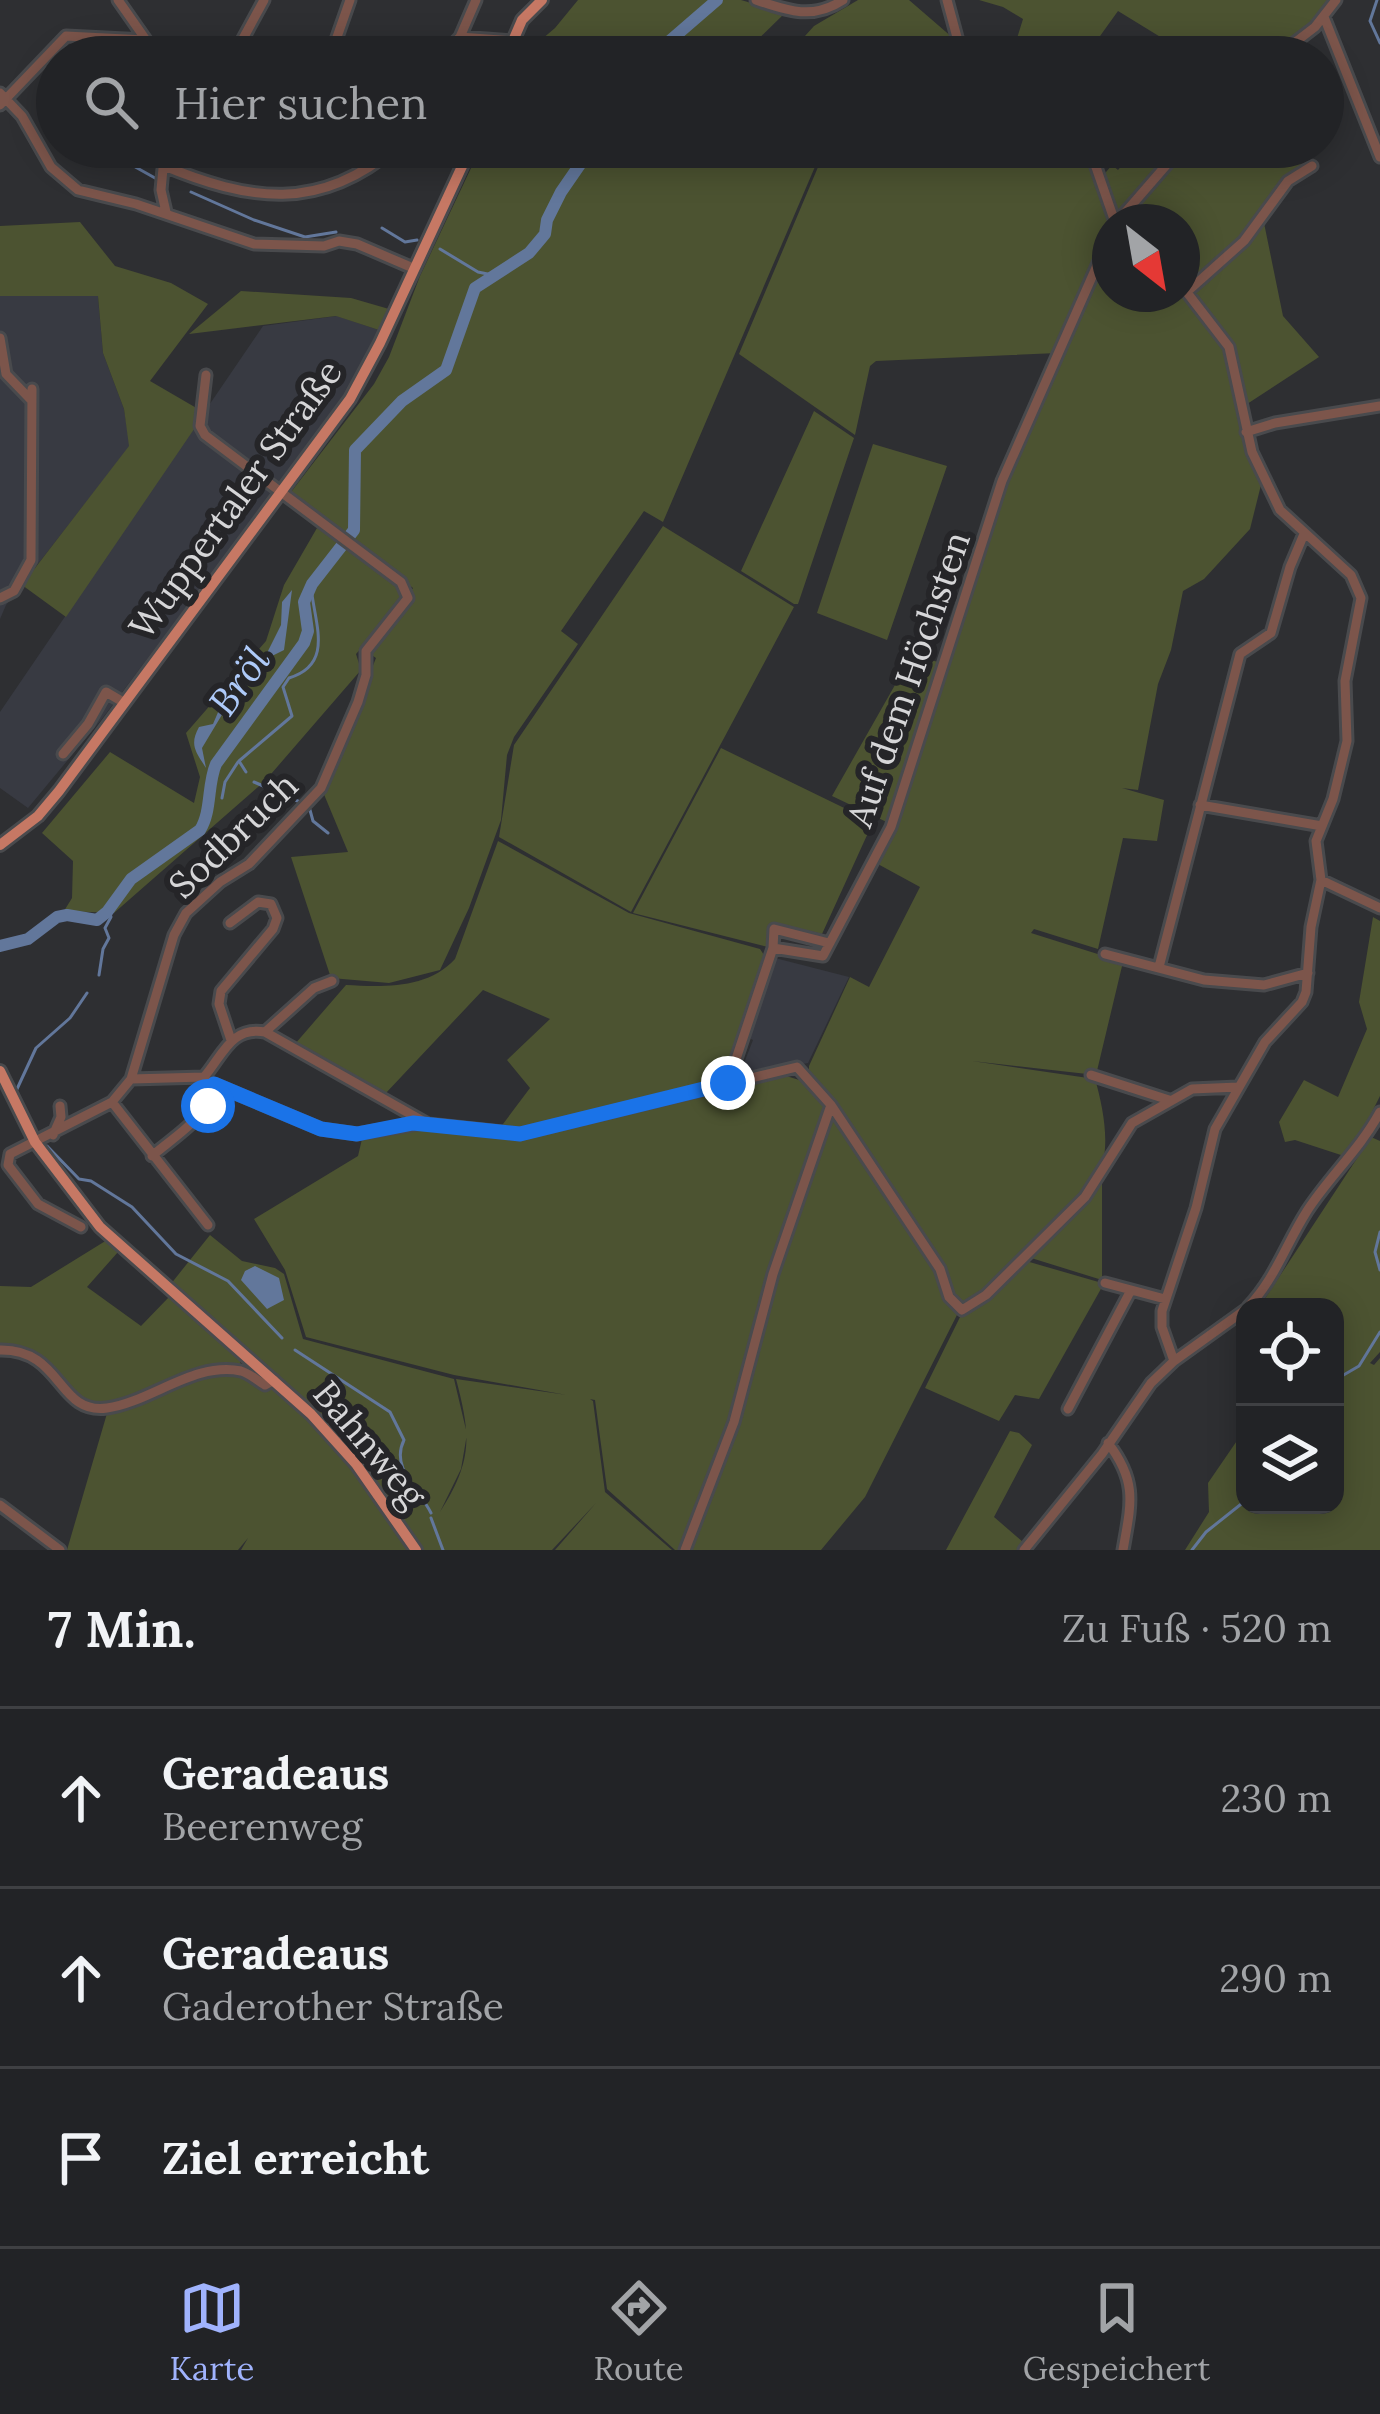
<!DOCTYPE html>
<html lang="de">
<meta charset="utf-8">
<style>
body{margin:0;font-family:Lora,serif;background:#2e2f32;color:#f1f3f6}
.controls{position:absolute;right:36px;bottom:36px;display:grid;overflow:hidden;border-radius:24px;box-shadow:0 6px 30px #0003}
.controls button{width:108px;height:108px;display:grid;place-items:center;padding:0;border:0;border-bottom:3px solid #3f4043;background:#222326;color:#f1f3f6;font:60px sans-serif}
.compass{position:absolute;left:1092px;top:204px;width:108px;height:108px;border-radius:50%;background:#222326;box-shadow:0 6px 30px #0003;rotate:149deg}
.stop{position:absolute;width:36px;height:36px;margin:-27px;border:9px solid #1a73e8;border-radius:50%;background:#fff}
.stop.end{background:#1a73e8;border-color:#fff;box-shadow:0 3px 12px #0008}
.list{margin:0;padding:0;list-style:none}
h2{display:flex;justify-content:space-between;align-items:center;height:156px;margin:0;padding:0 48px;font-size:51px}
h2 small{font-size:39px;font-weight:400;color:#a2a4a7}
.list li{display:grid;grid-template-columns:78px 1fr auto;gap:36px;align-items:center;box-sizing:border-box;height:180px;padding:0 48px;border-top:3px solid #3f4043}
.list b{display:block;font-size:45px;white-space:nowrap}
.list p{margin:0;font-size:39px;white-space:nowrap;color:#a2a4a7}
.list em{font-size:39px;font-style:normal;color:#a2a4a7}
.icon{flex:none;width:66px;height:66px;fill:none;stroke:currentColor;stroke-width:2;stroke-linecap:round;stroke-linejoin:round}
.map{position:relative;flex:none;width:1380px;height:1550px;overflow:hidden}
.search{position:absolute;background:#222326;box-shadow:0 6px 30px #0003;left:36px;right:36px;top:36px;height:132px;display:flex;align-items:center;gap:30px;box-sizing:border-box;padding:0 42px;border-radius:66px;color:#a2a4a7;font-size:45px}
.sheet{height:696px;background:#222326}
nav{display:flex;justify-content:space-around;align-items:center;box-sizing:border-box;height:168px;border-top:3px solid #3f4043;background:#222326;font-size:33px;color:#a2a4a7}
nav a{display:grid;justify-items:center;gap:6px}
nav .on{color:#a0b3fd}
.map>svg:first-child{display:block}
.built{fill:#383a42}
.green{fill:#4c5331}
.water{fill:#62779b}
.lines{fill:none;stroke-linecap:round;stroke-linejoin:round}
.stream{stroke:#62779b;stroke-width:3}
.river{stroke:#62779b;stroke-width:12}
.minor-casing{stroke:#494a4d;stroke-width:15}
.major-casing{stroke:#494a4d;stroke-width:16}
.minor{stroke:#7c554b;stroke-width:9}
.major{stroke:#c67864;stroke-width:10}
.route{stroke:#1a73e8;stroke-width:15}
.labels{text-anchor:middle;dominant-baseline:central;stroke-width:12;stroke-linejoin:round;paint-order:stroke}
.street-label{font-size:36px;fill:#d6d6d8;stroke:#252528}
.water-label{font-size:39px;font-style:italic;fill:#aecaf9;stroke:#252528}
</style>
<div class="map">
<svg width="1380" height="1550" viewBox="0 0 1380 1550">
<rect width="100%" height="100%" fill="#2e2f32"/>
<path class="built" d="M0,296h98l5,57 21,56 6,37 -124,159 -6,14z
M337,316l45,15 -25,51 -256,338 -73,88 -28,-20v-76l263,-386z
M775,958l74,19 -41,86 -69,13 14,-36 -8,-4z"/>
<path class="green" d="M578,0h163l44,13 -45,44h-219l34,-29z
M858,0h51l66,57h-189l28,-31z
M979,0h352l-12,16 -52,41h-74l-75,-46 -33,46h-92l-25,-14 46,5 9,-29 -20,-12z
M481,147h323l16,8 -157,367 -19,-11 -83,120 17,13 -64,93 -7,18 -6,65 -32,88 -29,62 -51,13 -58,-5 -40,-121 57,-5 -25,-60 53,-134 -10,-7 26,-37 -36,40 5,16 -96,111 -151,132 -50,-2 8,-13 1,-37 -31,-28 68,-81 84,51 6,-26 -14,-44 80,-92 18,-56 33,-57 83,56 7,12 6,-8 -121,-91 -1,-5 83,-108 15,-27 31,-81z
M833,147h252l25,72v12l-52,122 -182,8 -6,5 -15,69 -116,-81 82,-194z
M1137,147h43l-65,68 -14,-37 11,-13 6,5z
M1184,147h109l11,13 -58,76 -58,51 -6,-2v-63h-61z
M1263,218l20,98 36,41 -75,49 -13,-60 -41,-54z
M80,222l35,44 56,17 37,21 -58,77 55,32 -139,204 -44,-32 107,-139 -5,-37 -21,-56 -5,-57h-98v-70z
M1110,240v54l72,-2 38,45 27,113 15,31 -12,48 -46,50 -21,12 -12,59 -13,34 -20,106 -16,-2 42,12 -7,41 -34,-3 -25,111 -64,-20 -3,4 92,29 -27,113 -124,-14 123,18c7,24 14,58 8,83 -9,34 -93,105 -120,132l-17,6 -6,9 -95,188 -44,53h-146l-68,-61 -12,-89 -141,-25 -148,-38 -21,-67 -31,-51 104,-63 4,-17 75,-11 63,7 283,-60 26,8v-17l41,-89 19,10 51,-100 -44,-24 19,-37 -63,-30 80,-141 30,8 62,-176z
M241,291l110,7 38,11 -7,22 -46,-15 -147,18z
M814,411l40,27 -56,166h-4l-53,-33z
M873,444l74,22 -60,174 -70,-27z
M663,526l131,81 -163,305 -132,-75 15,-92z
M721,748l152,74 -51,112 -50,-12 -4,25 -135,-34z
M498,841l131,72 131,36 6,9 -42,121 -192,50 -32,-1 30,-40 -23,-28 43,-41 -67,-29 -98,104 -90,-50 51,-59c37,2 82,4 109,-26z
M1373,917l7,4v175l-17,34 -19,26 -49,-16 -10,2 -6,-20 25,-42 34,17 29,-68 -8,-27z
M1371,1137l9,4v211l-10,11 4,2 6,-7v192h-195l24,-38 -1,-29 37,-54v76h90v-198h-59l-12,-7z
M1102,1177v103l-74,-23z
M210,1235l32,26 33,7 9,6 19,65 151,40 13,55 -6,35 -21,43c33,-52 31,-76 16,-133l132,19 5,3 12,91 67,58h-117l41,-47 -44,47h-130l-50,-73 -51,-60 -151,-132z
M107,1240l11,12 -31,35 54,39 28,-29 70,58 2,11 -39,7 -101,34 -21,-6 -35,-40 -45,-12v-63l31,1z
M1026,1261l76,22v4l-63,112 -24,-4 -16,26 -74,-33 38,-77z
M240,1373l35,11 87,98 48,68h-169l7,-12 -10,12h-171l41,-140 93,-33z
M1010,1431l9,2 13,12 -38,72 29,25 -6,8h-71z"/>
<path class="water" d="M292,590l-8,60 -12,6 -2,12 -26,18 -1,10 -20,17 -21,35 4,20c-10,-16 -17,-23 -7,-41l14,-3 15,-35 15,-7 22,-25 16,-32 1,-23z
M255,1266l24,12 5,22 -17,9 -26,-29 4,-9z"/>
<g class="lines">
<path class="stream" d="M1377,0l-7,21 10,22
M56,55l2,2
M118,147l12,17 25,14
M562,147l7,5h26
M191,192l63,28 51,17 31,-5
M382,228l23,14 12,-2
M440,249l38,23 19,4
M246,772l-7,-11 53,-45 -9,-29 6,-9c46,-14 25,-55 22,-92
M254,782l46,20
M222,798l3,-16 13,-20
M310,810l3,11 15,12
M99,975l4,-26 6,-11 -4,-10 6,-11 -2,-7
M17,1089l19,-41 34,-30 17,-25
M47,1146l32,33 12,2 41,26 44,47 52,27 54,57
M1380,1232l-5,20 5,18
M295,1350l95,62 14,28c-14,28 15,49 27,73
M1335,1380l24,-14 21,-34
M431,1518l12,32
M1192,1550l14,-18 39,-31"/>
<path class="river" d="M651,57l66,-57
M0,946l28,-7 29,-22 10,-2 30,5 10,-8 24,-33 69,-49c12,-19 7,-45 16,-66l88,-121 4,-12 -4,-29 8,-18 42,-54 1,-80 47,-49 44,-31 29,-82 54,-35 16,-19 2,-14 14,-28 20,-29 21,-16"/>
<defs>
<path id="minor" d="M118,0l40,57
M756,0c32,11 57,20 87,0
M947,0l11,41 21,16
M1324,17l56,140
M460,37l16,-37
M233,57l31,-57
M330,57l20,-57
M440,57l20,-20 52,4
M1276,57l39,-30 21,-27
M0,93l22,23 29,51 27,23 58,14 118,40 70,2 15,-5 18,3 56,24
M0,105l66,-69 79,4
M165,147l-4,43 5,22
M1089,147l26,75
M162,165c87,36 157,48 234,-18
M1117,222l65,-75
M1188,291l56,-50 44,-60 24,-15
M0,338l6,36 26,27
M1246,432l29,-9 105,-17
M0,598l14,-7 17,-31 1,-171
M63,754l25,-30 18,-32 17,10
M1200,805l122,21
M1321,880l59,28
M230,923l28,-21 13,2 6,14 -4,11 -52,62 -2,13 12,36
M773,948l50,8 68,-129 111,-346 108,-245
M1105,954l99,26 60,5 44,-12
M1159,967l81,-313 31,-21 19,-66 14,-33
M265,1032l49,-44 18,-7
M1091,1075l78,25
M131,1079l73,-2c19,-22 27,-51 61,-45l163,92 92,10 277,-67 34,38 109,164 9,28 13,13 24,-15 99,-98 47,-74 60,-34 46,-2
M131,1079l43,-144 12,-22 34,-31 29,-18 72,-76 37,-86 8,-27v-24l42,-53 -7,-16 -196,-147 -5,-9 6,-51
M728,1083l45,-135 1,-19 55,14
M214,1084l107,45 36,5 66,-11
M112,1102l96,123
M53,1135l8,-18 -1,-11
M10,1154l102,-52 19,-23
M10,1154l-2,11 30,39 43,23
M152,1156c20,-18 68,-46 58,-74
M1105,1283l60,16
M1248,1307c27,-28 38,-63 59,-96 22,-34 53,-62 73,-99
M0,1350c63,-1 57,65 107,58 44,-6 88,-47 134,-37 8,2 17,10 24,14l9,-5
M1174,1361l-12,-34v-16l34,-103 19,-79 50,-87 37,-40 4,-10 5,-65 10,-47 -5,-39 17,-42 14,-58 -2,-60 16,-83 -10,-23 -71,-65 -28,-58 -23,-105 -47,-61
M1068,1409l62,-117
M1108,1443c30,39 23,61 15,107
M0,1505l60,45
M685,1550l49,-128 39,-148 58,-169
M1024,1550l78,-96 49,-71 23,-22 71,-51"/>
<path id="major" d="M506,57l16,-37 20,-20
M0,845l38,-29 21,-25 291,-392 30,-56 91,-196
M0,1071l35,71 65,85 211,187 45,50 60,86"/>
</defs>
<use href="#minor" class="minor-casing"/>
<use href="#major" class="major-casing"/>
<use href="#minor" class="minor"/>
<use href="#major" class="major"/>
</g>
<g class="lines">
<path class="route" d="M208,1106l6,-22 107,45 36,5 56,-11 107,11 208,-51"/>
</g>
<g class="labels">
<g class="street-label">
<text transform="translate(235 499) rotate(-54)">Wuppertaler Straße</text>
<text transform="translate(908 679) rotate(-71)">Auf dem Höchsten</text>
<text transform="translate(233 835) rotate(-44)">Sodbruch</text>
<text transform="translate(370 1444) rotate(50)">Bahnweg</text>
</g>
<g class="water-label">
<text transform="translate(239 681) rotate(-54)">Bröl</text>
</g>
</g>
</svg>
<div class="controls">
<button><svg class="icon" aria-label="locate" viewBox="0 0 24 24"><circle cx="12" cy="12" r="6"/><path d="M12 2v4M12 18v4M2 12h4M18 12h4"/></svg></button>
<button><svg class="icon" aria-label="layers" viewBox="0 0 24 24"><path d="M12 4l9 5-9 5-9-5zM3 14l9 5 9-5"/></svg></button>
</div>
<svg class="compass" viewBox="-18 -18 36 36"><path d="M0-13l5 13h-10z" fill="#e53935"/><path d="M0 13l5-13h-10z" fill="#a2a4a7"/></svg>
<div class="stop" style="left:208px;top:1106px"></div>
<div class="stop end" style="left:728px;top:1083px"></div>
<div class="search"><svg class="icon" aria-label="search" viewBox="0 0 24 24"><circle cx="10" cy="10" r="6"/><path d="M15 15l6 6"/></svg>Hier suchen</div>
</div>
<section class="sheet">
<h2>7 Min.<small>Zu Fuß · 520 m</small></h2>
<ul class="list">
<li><svg class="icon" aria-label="ahead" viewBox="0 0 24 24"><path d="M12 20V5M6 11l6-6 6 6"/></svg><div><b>Geradeaus</b><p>Beerenweg</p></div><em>230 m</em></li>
<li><svg class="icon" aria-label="ahead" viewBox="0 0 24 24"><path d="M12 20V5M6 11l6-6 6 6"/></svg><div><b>Geradeaus</b><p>Gaderother Straße</p></div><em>290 m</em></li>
<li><svg class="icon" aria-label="arrive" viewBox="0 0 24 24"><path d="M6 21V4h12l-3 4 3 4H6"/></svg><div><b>Ziel erreicht</b></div></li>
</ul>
</section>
<nav>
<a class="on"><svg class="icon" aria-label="map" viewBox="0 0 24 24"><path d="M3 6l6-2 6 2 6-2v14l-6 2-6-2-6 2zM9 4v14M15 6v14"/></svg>Karte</a>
<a><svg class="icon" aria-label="directions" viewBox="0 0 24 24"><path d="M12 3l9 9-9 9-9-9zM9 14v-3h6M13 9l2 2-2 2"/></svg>Route</a>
<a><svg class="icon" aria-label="saved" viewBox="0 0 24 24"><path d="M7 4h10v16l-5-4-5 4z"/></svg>Gespeichert</a>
</nav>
